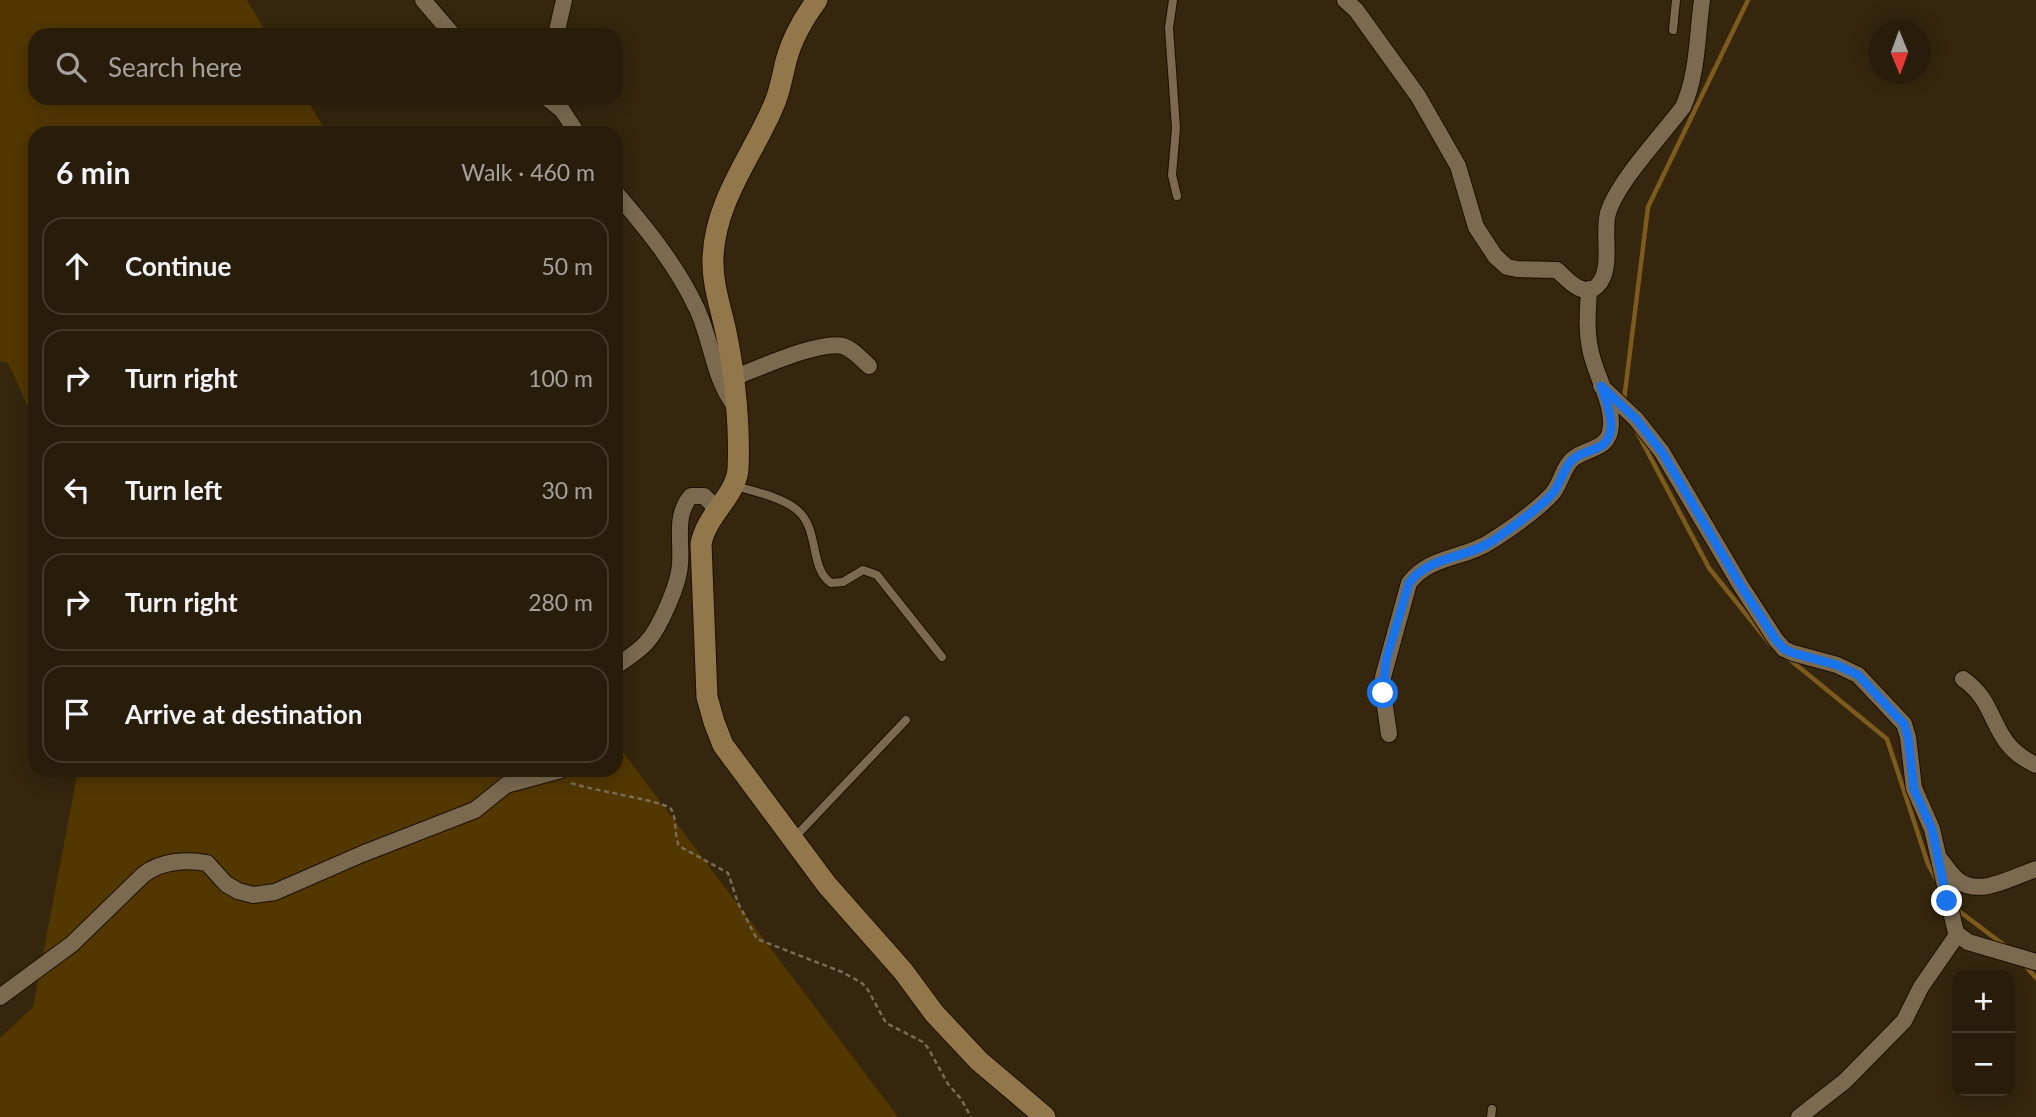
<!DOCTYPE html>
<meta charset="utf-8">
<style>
body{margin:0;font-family:Lato,sans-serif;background:#302513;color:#f1f3f6}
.controls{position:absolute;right:21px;bottom:21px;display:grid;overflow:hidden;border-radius:14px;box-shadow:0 4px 18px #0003}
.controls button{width:63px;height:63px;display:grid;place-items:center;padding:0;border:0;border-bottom:2px solid #443a2b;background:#281c0a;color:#f1f3f6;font:35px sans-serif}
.compass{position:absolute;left:1868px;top:21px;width:63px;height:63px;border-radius:50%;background:#281c0a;box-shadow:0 4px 18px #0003;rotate:179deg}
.stop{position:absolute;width:21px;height:21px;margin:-16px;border:5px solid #1a73e8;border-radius:50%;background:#fff}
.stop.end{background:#1a73e8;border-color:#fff;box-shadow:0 2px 7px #0008}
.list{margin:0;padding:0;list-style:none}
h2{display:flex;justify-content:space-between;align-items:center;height:91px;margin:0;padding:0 28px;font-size:30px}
h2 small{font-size:23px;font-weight:400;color:#a5a19c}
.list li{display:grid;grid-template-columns:46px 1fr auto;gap:21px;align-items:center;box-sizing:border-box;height:98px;margin:0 14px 14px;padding:0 14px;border:2px solid #443a2b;border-radius:21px}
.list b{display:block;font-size:26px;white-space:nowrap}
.list em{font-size:23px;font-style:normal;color:#a5a19c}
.icon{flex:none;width:38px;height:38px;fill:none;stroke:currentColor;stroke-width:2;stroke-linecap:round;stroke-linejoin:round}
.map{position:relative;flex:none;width:2036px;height:1117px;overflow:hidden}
.search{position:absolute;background:#281c0a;box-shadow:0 4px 18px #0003;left:28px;top:28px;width:595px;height:77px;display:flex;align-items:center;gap:18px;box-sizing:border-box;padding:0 24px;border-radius:21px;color:#a5a19c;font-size:26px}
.panel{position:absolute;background:#281c0a;box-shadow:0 4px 18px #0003;left:28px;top:126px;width:595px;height:651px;border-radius:21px}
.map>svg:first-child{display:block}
.green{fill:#523700}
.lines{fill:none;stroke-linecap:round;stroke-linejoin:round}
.stream{stroke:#7c5b1d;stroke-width:4.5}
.lane-casing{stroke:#1c0f00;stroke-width:10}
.street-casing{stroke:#1c0f00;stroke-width:18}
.secondary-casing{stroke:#1c0f00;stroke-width:23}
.path{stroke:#7a6d58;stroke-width:2.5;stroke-dasharray:5 3.5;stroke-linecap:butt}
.lane{stroke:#7b6a50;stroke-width:8}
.street{stroke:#7b6a50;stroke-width:16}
.secondary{stroke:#91774a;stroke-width:21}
.route{stroke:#1a73e8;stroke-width:9}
</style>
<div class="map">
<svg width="2036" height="1117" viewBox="0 0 2036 1117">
<rect width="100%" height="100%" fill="#35260d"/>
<path class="green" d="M0,0h247l21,35h-233v63h271l21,35h-292v289l-27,-59 -8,-2z
M616,743l282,374h-898v-79l33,-31 45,-237h538z"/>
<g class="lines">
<path class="stream" d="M1624,400l24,-193 100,-207
M1636,430l73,138 61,76
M1788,658l99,81 41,125 9,17
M1955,908l49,37
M2023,963l13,15"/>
<defs>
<path id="lane" d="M1173,0l-4,28 7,100 -4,47 5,21
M1673,30l3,-30
M736,486c19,6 46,11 61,24 23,19 12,58 34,73l12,-1 20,-12 14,5 65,82
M795,837l111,-117
M1491,1117l1,-8"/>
<path id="street" d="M423,0l30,35
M1345,0l11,10 62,86 40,70 18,61 19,29 12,11 10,2 40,1c9,8 26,29 40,16 17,-16 5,-52 11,-73 10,-32 54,-78 75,-106 15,-33 14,-72 19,-107
M556,35l8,-35
M547,98l15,12 15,23
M616,193c31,36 61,73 81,116 15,32 16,69 38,97
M733,378c24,-9 87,-38 110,-32 10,3 18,13 26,20
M1601,386l35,33 26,33 79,134 35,54 8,9 9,4 44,12 21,10 46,49 4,13 6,51 18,41 24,104 12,9 68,20
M616,666c10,-7 22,-14 30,-23 14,-15 33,-59 34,-79 2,-23 -6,-49 11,-68h13l7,7 4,8
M1963,679c38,26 24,63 73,86
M1389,734l-6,-41v-16l26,-94c21,-28 57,-24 84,-43 20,-13 42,-28 59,-46 9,-10 11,-28 22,-36 16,-11 36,-9 37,-33 1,-26 -17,-52 -21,-77 -4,-19 -2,-39 -1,-59
M1940,859c6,7 11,16 19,22 21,16 56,-5 77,-12
M0,997l72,-53 71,-69c17,-14 43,-16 64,-12l19,21 12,7 15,4 22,-3 87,-38 113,-44 31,-25 55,-15
M1799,1117l46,-36 59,-60 17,-34 36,-52"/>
<path id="secondary" d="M817,0c-14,19 -25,38 -31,61 -4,16 -6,31 -13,46 -21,49 -59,96 -60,152 -1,26 9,52 14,78 8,40 13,91 11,132 -2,27 -32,46 -37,75l6,153 7,25 9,23 104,140 76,86 31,42 45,48 66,56"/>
</defs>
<use href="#lane" class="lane-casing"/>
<use href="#street" class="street-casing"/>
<use href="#secondary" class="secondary-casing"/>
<path class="path" d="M571,783c18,7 94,18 100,26 6,9 3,26 8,37l49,27 10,30 19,36 85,33 20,11 6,7 18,33 37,19 5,6 20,36 13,15 10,18"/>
<use href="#lane" class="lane"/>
<use href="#street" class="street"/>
<use href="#secondary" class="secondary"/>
</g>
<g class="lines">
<path class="route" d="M1383,693l3,-33 23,-77c21,-28 58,-24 85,-43 19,-14 43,-29 59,-47 8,-10 10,-24 19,-33 7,-7 20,-9 29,-14 19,-12 6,-43 0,-60l35,33 26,33 79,134 35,54 8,9 9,4 44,12 21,10 46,49 4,13 6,52 18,40 15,72"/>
</g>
</svg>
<div class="controls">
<button>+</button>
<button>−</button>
</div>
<svg class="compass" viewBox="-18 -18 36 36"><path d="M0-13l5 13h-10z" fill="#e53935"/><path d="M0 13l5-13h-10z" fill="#a5a19c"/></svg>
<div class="stop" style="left:1383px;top:693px"></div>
<div class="stop end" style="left:1947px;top:901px"></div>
<div class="search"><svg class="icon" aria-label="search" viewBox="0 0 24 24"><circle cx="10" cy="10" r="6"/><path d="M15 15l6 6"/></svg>Search here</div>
<section class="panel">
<h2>6 min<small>Walk · 460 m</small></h2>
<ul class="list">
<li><svg class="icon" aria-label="ahead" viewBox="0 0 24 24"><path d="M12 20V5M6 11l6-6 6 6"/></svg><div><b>Continue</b></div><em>50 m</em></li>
<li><svg class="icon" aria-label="right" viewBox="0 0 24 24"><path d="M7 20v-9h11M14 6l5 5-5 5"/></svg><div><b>Turn right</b></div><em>100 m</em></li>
<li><svg class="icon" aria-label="left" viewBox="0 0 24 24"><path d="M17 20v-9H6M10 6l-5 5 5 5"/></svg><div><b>Turn left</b></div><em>30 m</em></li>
<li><svg class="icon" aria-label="right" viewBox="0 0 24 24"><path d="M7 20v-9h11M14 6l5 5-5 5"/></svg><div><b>Turn right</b></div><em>280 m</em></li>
<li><svg class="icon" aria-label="arrive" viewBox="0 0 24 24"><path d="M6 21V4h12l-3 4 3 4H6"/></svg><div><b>Arrive at destination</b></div></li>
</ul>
</section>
</div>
